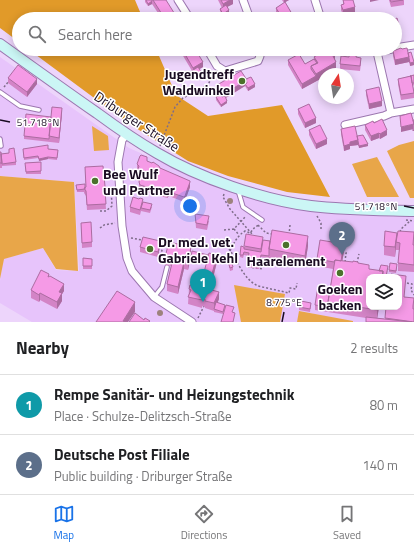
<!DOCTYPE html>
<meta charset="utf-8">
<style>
body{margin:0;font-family:"Titillium Web",sans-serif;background:#f2f2f2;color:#202124}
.controls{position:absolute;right:12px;bottom:12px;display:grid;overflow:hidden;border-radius:8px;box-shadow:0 2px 10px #0003}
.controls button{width:36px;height:36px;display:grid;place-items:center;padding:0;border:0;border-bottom:1px solid #e0e0e0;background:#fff;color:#202124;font:20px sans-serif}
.compass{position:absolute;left:318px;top:68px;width:36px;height:36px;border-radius:50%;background:#fff;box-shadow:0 2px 10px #0003;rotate:12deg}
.you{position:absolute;left:190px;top:206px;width:14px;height:14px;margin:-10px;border:3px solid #fff;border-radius:50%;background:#1a73e8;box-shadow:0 0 0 6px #1a73e833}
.badge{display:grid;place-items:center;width:26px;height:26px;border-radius:50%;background:#1a73e8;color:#fff;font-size:13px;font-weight:700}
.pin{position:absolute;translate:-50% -33px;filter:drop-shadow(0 1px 2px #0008)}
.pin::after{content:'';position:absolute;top:21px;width:14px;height:12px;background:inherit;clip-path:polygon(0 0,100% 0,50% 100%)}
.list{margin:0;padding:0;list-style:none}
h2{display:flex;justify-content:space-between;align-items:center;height:52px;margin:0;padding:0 16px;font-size:17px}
h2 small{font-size:13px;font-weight:400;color:#757577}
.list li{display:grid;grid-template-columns:26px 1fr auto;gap:12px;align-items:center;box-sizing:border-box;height:60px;padding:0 16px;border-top:1px solid #e0e0e0}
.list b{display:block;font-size:15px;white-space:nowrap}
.list p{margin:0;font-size:13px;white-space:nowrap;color:#757577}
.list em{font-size:13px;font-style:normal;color:#757577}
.icon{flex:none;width:22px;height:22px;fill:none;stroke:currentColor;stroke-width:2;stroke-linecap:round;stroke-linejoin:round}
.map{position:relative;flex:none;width:414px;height:322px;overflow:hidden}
.search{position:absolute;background:#fff;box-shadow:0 2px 10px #0003;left:12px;right:12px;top:12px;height:44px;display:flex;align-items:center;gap:10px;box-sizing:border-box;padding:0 14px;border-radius:22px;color:#757577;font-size:15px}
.sheet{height:172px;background:#fff}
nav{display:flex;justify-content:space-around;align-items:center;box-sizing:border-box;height:56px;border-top:1px solid #e0e0e0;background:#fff;font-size:11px;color:#757577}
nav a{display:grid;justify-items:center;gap:2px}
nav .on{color:#1a73e8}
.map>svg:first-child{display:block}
.built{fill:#e7c4fb;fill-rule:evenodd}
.green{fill:#e8a649}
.forest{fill:#e19a29}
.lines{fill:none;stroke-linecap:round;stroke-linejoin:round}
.lane-casing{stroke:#9c77b0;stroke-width:5.5}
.street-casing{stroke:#9c77b0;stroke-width:9}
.secondary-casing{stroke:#9c77b0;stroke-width:12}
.path{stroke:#7f6c8a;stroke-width:1.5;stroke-dasharray:2 2;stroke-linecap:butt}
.lane{stroke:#fff;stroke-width:3.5}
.street{stroke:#fff;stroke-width:7}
.secondary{stroke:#cbf6f5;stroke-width:10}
.tree{fill:#9d827c}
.wall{fill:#d384c6}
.shaded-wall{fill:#ac6ca1}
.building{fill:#f59ae6;stroke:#ac6ca1}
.ticks{fill:none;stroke:#190b21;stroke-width:1.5}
.poi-dot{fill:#4b712b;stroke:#fff;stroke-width:1.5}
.labels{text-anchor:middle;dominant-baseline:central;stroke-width:3;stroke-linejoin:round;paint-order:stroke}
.poi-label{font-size:14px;font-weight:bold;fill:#190b21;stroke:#fff;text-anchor:start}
.street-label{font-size:14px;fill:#190b21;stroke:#fff}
.ticks-label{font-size:10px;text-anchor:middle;fill:#190b21;stroke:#fff;stroke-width:3;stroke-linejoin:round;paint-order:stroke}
</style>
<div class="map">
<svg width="414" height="322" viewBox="0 0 414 322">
<rect width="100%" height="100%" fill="#edd5fb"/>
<path class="built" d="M0,57l129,91 110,48 53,11 53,8 69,2v105h-61l-53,-11 -3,11h-265l-32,-19v-22l3,-22 40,-11 13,22 23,1 -5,-89 -74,-6zM369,277h30v30h-30z"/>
<path class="green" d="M92,126l16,10 1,14 -15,1z
M414,141v57h-4l-23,-47 12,-6z
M377,157l22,40h-32l-15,-33z
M0,176l74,6 4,89 -22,-2 -13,-21 -39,11 -4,20z
M234,285l51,9 -5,28h-39z
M299,311l54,10v1h-56z"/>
<path class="forest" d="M0,0h135l8,19h-124v23l-19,-14z
M28,49h128l20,46 32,21 74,-11 48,92 -43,-5 -59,-16 -40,-15 -60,-38z"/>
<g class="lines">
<defs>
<path id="lane" d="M0,92l20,14 19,4
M0,139l1,7
M238,190l5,17 19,13
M154,297l8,-10 5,-20"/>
<path id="street" d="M178,0l12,19
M243,0l7,19
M315,0l6,19
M395,48l19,-3
M207,49l10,17 8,5 33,-10 2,-5v-7
M392,49l-15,3 14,61 23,-4
M345,125l39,-9 7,-3
M127,134l-5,6 -4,22 4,64 5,32 5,13 22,26 38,25"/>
<path id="secondary" d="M0,44c32,23 64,46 97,69 19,14 39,28 60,40 42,25 106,47 154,53 34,4 69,4 103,5"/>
</defs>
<use href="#lane" class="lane-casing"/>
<use href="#street" class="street-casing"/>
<use href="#secondary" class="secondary-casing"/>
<path class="path" d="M4,87l5,-6
M160,146l15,-39 8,-9 25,-13 6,-13
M224,194l-1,3 7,12 23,26
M100,211h6l6,-5 -1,-18
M317,216l4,7v6
M406,220l8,1
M258,225l8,8 6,1
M100,228l4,-3 11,-2
M234,229l5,6
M224,230l10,-1 12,-13
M400,232l1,-3 9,-8
M289,235l1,-10
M131,238l11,2
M160,244l3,1 -3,15h2l1,4
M229,249c9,12 14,30 29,37l31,7 1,-5 6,1 1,-6
M230,251c4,-8 7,-15 15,-20l5,2 5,-6 4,-2
M345,262l1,-9h3
M357,263l2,-9
M247,264v3l16,2
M407,283l5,1 -1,6 3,5
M198,318l6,-12"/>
<use href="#lane" class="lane"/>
<use href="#street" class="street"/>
<use href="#secondary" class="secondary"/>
</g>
<g class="tree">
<circle cx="230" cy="201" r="3"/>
<circle cx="160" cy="313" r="3"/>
</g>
<path class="wall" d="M145,0h21l10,19h-14l-10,-15 -4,2 -3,-4z
M218,0h15v4l-6,3 2,5 -6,4 -3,-5v-2l2,-1z
M282,0h7l-4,2 10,17h-15l-4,-6v-5l8,-5z
M343,0h10l2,12 -12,3 -2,-5v-5h2z
M389,0h15v5l-13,2z
M174,49h21l8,18 -4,2 3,6 -8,5 -4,-5v-3l2,-1 -13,-22 -4,3z
M342,49h6v2l-6,-1z
M402,49l6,4 6,12 -4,1 -1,-4 -14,3 -2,-9v-5z
M314,57l21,3 1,10 -7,4h-5v3l-22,12 -14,-24v-5l17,4 9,-5z
M349,57l7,1 5,5 -1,8 -20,-2v-5z
M414,75v10l-1,1 1,5v7l-13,2 -3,-16v-5z
M8,78l29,6 -10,13 -19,-14z
M246,79l9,8 -7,4 -3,-5 -19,12 1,5 -6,4 -5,-7v-3l4,-2 -3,-5v-5z
M366,90l16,16 -13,3 -3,-14z
M298,109l18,14 -11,5 -7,-14z
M62,113l-3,30 -35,-4v-3l27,-19z
M374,123l13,12 -7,4 -1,-1 -8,3 -6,-11v-5z
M341,129l16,7 11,10 -9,2 -1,-3 -8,1v3l-6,2 -3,-17z
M309,130l18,14 -11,5 -7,-14z
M9,149l7,13v3l-14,1v2h-2v-16l1,2 8,-1z
M23,149h25l10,1 -1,10 -9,-1 -9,2 -1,-3 -14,2z
M147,161l13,7 30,19 -5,14 -1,1 -15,-6 -2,2 -27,-8 -1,-3v-6l-3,-1v-5l2,-5 -1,-1v-5z
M41,162v12h-15l-1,-11z
M85,167l20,19 1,8 -1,1 1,14 -19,1 -1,-14 -2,-3v-1h-7l-1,-7 9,3 1,-1z
M143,202l9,5 -2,6 -9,-2 -1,4 -10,-3v-5z
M195,214l14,7 -2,9 -11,-2z
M81,223l11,19v5l-10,1z
M414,232v40l-16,-1v-8l1,-13h-3v-3l-1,10 -11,-2v-9l13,-13z
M263,240l45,6 -3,19 -44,-8 -2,12 -12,-2 2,-11 -5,-1 -1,3 -3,-1v-2l4,-8z
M160,246l-2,11 -18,-5v-5z
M344,251l-2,10 16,2 11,6 10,2h9l-19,6 10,30 -2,11 8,1 19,-22 10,1v24l-48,-4 -51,-8v-5l15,-17 3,-19 -16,-3v-7z
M191,253l17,2 -2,8 -15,-3v-2l-3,12 -4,-1 -6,25 -11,-3v-7l4,-18 -6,-1v-8z
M83,258l9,1v10h-9z
M228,261l5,6v3l-3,1z
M217,262l-7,28 9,9 -2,4 8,4 -2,7 -9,-2v-1l-9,-3v-1l-3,-1v2l-14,-4 1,-15 11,-1z
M397,267l-1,6 -7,-1v-2z
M49,277l15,14 -2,3v7l-5,8 -17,-9 -1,2 -8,-4v-8z
M311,305l-1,7 -11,-2v-3z"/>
<path class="shaded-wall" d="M230,0h3v4l-10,5v-5z
M284,0h5l-5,3z
M370,0h9l-9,2z
M152,1v3l-4,2v-2z
M355,7v5l-12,3v-5z
M229,10v2l-6,4v-2z
M176,16v3h-5z
M400,29v2l-5,1v-2z
M175,49h4l-4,3z
M235,49h6l-6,4z
M335,55v7l-2,-6z
M409,57v5l-14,3v-5z
M203,62v5l-10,6v-5z
M336,62v8l-7,4h-5v3l-22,12v-5l14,-8v-2z
M414,62v3l-4,1v-3z
M202,73v2l-8,5v-3z
M37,79v5l-10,13v-5z
M247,80v5l-2,-1v2l-23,14v-5z
M255,84v3l-7,4v-3z
M227,101v2l-6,4v-2z
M382,101v5l-13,3v-5z
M62,108v5l-3,30v-5z
M316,118v5l-11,5v-5z
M414,124v5l-13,3v-5z
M387,130v5l-7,4v-5z
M379,133v5l-8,3v-5z
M327,139v5l-11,5v-5z
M358,140v5l-8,1v3l-6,2v-5l6,-4z
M368,144v2l-9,2v-2z
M48,157v2l-9,2v-2z
M190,182v5l-5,14 -1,1v-5z
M169,192v4l-2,2v-5z
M397,233l-1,14 -1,10v-10z
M308,236v10l-3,19v-9z
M160,241v5l-2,11v-5z
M344,244v7l-3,19v-7z
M191,247v7l-3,16v-7z
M217,255v7l-9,35v-8z
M184,262v7l-6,25v-7z
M64,284v7l-2,3v7l-5,8v-7l2,-10z
M219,292v7l-4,11 -1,-7z
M40,293v7l-1,2v-7z
M135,302v10l-7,10h-5v-1z
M377,307h2l-2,13z"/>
<path class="building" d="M146,0h6v1l-4,3z
M153,0h13l10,16 -5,3h-6z
M221,0h9l-7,4z
M343,0h10l2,7 -12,3 -2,-5 3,-1z
M390,0h13l-12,2z
M285,2l10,17h-12l-7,-11z
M226,5l3,5 -6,4 -3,-5z
M351,16v3h-11v-1z
M356,17v2h-5v-1z
M397,18l3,11 -5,1v-11z
M401,48l1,1 5,-1 2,9 -14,3 -2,-9z
M182,49h13l8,13 -10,6z
M327,49h5l3,6 -2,1 3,6 -20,12 -5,-8 7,-3 -4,-6z
M350,49h7l-1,8 5,1 -1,8 -20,-2 1,-8 8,1z
M411,52l3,10 -4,1 -2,-10z
M299,54l6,10 9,-5 3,4 -6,3v3l5,7 -14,8 -14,-24z
M18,65l19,14 -10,13 -19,-14z
M198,67l4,6 -8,4 -4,-5z
M241,71l6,9 -25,15 -5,-10z
M414,75v8h-2l-1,-7h-1z
M411,76l3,17 -13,2 -3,-16z
M251,77l4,7 -7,4 -3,-4 2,-1 -1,-4z
M379,87l3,14 -13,3 -3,-14z
M221,95l1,2 3,-1 2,5 -6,4 -5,-8z
M309,104l7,14 -11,5 -7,-14z
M52,107l10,1 -3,30 -10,-2z
M411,113l3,11 -13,3 -1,-11z
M26,114l25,3 -2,22 -25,-3z
M382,119l5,11 -7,4 -1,-1 -8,3 -6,-11 8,-4 1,2z
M413,120h1v10l-1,1v-6l1,-1z
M320,125l7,14 -11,5 -7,-14z
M355,126l3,14 -8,2v2l-6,2 -3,-17z
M363,135l5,9 -9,2 -2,-10z
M48,145v4l10,1 -1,8 -9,-1 -9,2 -1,-3 -14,2 -1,-9z
M14,148l2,14 -14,2 -1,-10 8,-1v-4z
M0,152h1l1,11h-2z
M141,155l6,2v4l5,2 1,-1 6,4 1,2 30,13v1l-5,14 -1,1 -15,-5 -2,1 -27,-8 -1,-3 1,-4 -1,-2 -3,-1 3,-9 -2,-2 3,-8z
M41,162v9l-15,1 -1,-9z
M103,166l2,20 1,3 -1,1 1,14 -19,1 -1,-14 -2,-3 2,-1 -1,-20z
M85,184v5l-8,1 -1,-5z
M133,197l6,2 1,-1 3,1 -3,11 -10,-3z
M143,202l9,2 -2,6 -9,-2z
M195,214l14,2 -2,9 -11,-2z
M91,222l1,20 -10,1 -1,-20z
M272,230l36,6 -3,20 -36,-7z
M385,231l12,2 -2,14 -11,-1z
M398,231l16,1 -1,13h1v20l-16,-2 2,-20 -4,-1z
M246,234l17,3 -2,12 -17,-3z
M143,237l17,4 -2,11 -18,-5z
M263,240l7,1 -1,8v7l-8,-1 -2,11 -12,-2 2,-11 -5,-1 -1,3h-3l1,-9 3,1v2l17,3z
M320,240l24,4 -3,17 -6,-1 -1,2 -17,-3z
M169,242l22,5 -3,16 -4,-1 -6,25 -11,-3 6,-25 -8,-2z
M192,251l16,4 -2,6 -15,-4z
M209,253l8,2 -9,34 11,3 -5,11 -9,-2v-2h-3v1l-14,-3 3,-7 -2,-1 1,-4 10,3z
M83,258l9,1v7h-9z
M335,260l18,2v-1l5,1v1l11,2v4l14,2 -1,6h-13v30h8v3l-49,-8z
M228,261h3l2,6 -3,1z
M390,263l7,1 -1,7 -7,-1z
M381,265l7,1 -2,11h-3v-6h-4z
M41,270l8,4 -1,3 2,-1 14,8 -5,8 3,1 -5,9 -17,-9 -1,2 -8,-5z
M391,274l15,2 -2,21 10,1 -1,8v3h1v13l-29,-4 1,-11h13v-30h-8z
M318,286l12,2 -2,14v5l-13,-2z
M117,291l18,11 -12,19 2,1h-29z
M301,301l10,2 -1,6 -11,-2z
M216,302l9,3 -2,7 -9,-3z
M226,305l8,2 -2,5 3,1 -2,9h-12z
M135,313l9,7 1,-2 5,3 -1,1h-20z
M366,317l46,5h-46z"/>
<path class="ticks" d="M0,120l10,2M404,206l10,2M282,322l2,-10"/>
<g class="poi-dot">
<circle cx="242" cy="81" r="4"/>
<circle cx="95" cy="181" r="4"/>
<circle cx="286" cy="245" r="4"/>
<circle cx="150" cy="249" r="4"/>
<circle cx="340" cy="273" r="4"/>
</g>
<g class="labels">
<g class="poi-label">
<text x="234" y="73" text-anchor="end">Jugendtreff<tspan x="234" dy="16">Waldwinkel</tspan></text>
<text x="103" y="173">Bee Wulf<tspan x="103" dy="16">und Partner</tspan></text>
<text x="158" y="241">Dr. med. vet.<tspan x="158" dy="16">Gabriele Kehl</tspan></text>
<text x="286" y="260" text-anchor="middle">Haarelement</text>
<text x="340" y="288" text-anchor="middle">Goeken<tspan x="340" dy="16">backen</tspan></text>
</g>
<g class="street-label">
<text transform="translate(137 121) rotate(33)">Driburger Straße</text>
</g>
</g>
<g class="ticks-label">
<text x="38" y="126">51.718°N</text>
<text x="376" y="210">51.718°N</text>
<text x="284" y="306">8.775°E</text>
</g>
</svg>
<div class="controls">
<button><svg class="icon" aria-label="layers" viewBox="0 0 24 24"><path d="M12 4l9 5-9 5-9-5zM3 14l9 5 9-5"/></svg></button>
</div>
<svg class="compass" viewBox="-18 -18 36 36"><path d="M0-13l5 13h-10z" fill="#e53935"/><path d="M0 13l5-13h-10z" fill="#757577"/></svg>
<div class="you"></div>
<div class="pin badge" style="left:203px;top:302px;background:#0f9aa8">1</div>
<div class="pin badge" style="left:342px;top:255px;background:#5c6f8a">2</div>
<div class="search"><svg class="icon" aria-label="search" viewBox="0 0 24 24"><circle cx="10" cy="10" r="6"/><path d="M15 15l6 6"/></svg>Search here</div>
</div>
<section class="sheet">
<h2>Nearby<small>2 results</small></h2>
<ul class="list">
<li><span class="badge" style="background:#0f9aa8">1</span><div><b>Rempe Sanitär- und Heizungstechnik</b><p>Place · Schulze-Delitzsch-Straße</p></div><em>80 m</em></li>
<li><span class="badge" style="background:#5c6f8a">2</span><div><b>Deutsche Post Filiale</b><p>Public building · Driburger Straße</p></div><em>140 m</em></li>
</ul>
</section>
<nav>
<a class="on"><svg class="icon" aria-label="map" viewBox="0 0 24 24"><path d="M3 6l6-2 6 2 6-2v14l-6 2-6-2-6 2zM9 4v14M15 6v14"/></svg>Map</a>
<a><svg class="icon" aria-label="directions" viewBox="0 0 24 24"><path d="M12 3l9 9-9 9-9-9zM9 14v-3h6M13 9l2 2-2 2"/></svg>Directions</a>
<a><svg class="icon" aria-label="saved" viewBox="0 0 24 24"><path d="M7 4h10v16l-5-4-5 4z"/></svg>Saved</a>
</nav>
